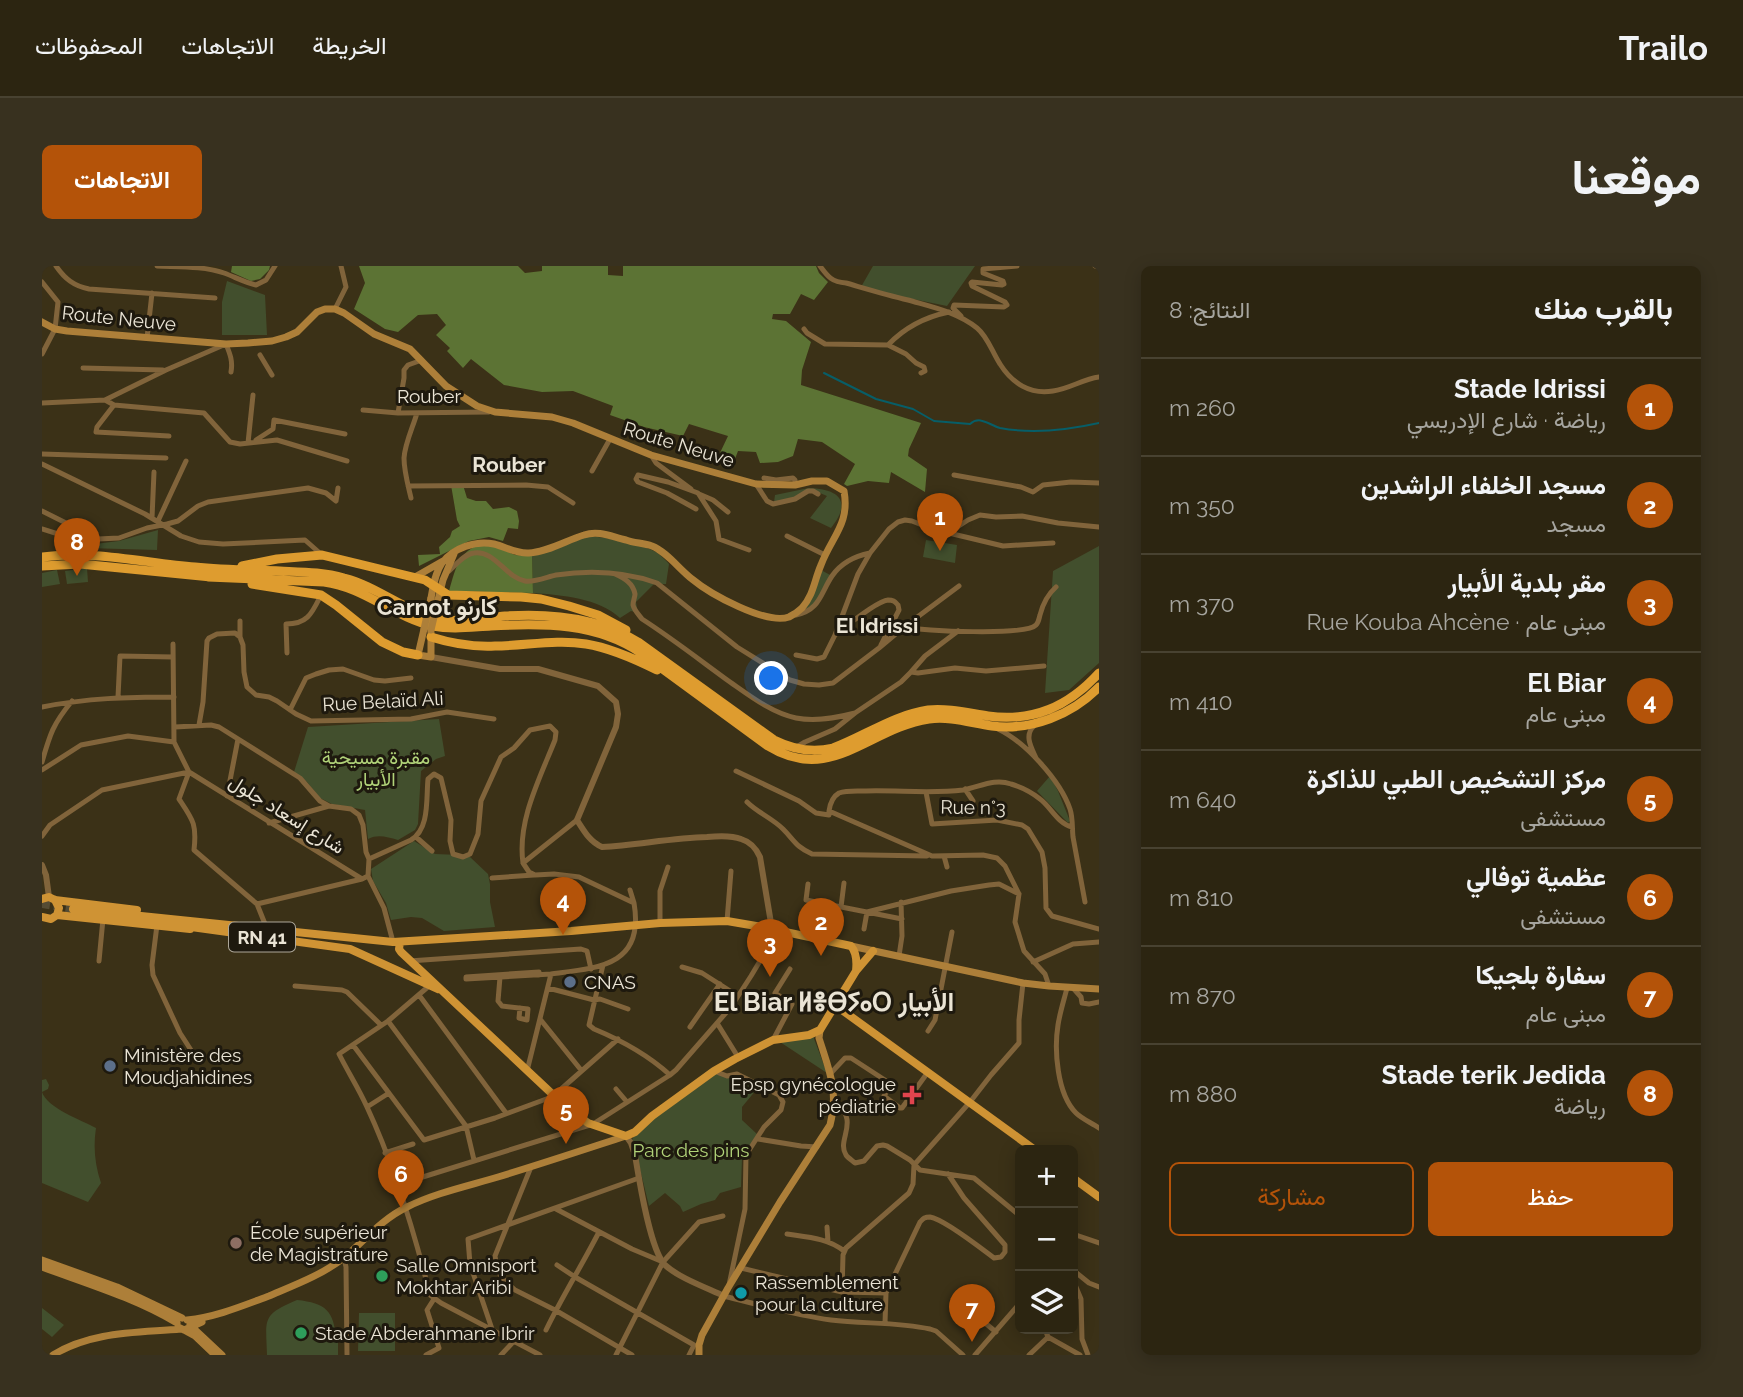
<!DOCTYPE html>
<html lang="ar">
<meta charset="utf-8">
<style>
body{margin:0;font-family:Raleway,Vazirmatn,"Noto Sans Tifinagh",sans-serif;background:#38311f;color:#f1f3f6;direction:rtl}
.controls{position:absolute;right:21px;bottom:21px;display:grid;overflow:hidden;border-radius:10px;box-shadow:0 4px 18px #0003}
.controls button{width:63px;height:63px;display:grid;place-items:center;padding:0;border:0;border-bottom:2px solid #484231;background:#2c2511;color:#f1f3f6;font:35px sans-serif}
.you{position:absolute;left:730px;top:413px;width:24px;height:24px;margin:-18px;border:5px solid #fff;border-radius:50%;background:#1a73e8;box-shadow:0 0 0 10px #1a73e833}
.badge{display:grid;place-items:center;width:46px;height:46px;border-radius:50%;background:#b45309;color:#fff;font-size:23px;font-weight:700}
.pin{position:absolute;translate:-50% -58px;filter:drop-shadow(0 2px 4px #0008)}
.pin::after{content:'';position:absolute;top:37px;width:24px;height:21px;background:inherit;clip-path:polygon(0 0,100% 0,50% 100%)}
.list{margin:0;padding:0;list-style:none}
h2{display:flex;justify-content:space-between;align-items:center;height:91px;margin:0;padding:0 28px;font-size:30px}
h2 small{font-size:23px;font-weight:400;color:#a6a59f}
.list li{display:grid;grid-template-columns:46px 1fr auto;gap:21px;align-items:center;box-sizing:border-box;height:98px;padding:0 28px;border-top:2px solid #484231}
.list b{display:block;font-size:26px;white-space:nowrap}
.list p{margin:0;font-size:23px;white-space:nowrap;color:#a6a59f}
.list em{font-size:23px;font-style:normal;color:#a6a59f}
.actions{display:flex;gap:14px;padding:21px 28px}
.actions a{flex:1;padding:16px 0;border:2px solid #b45309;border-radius:10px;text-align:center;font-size:24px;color:#b45309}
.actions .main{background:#b45309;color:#fff}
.icon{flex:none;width:38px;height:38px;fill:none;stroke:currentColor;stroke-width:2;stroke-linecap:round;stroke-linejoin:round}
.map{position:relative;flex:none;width:1057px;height:1089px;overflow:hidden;direction:ltr;border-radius:10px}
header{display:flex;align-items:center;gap:42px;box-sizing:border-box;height:98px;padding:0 35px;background:#2c2511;border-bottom:2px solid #484231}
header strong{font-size:33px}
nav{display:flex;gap:38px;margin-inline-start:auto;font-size:24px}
.intro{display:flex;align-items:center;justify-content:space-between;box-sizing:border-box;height:168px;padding:0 42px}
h1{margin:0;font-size:49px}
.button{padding:18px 32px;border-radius:10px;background:#b45309;color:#fff;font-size:24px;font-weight:700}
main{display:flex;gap:42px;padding:0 42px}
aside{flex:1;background:#2c2511;border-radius:10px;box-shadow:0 4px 18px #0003}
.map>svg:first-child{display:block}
.green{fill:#424f2d}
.forest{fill:#5c7334}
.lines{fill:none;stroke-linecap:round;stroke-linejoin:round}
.stream{stroke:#075e68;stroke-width:2}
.primary-tunnel{stroke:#554c34;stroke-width:8;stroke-dasharray:8 4;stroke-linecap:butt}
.minor{stroke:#81643b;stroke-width:5}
.tertiary{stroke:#81643b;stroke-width:6}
.secondary{stroke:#ad7f39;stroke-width:7}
.primary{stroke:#cf9334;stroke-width:8}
.trunk{stroke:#de9c2f;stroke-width:9}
.secondary-bridge{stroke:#ad7f39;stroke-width:7}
.service-dot{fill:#5c6f8a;stroke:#1e190e;stroke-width:2.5}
.health-dot{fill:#e0444e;stroke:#1e190e;stroke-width:2.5}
.education-dot{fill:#8d6e63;stroke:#1e190e;stroke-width:2.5}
.leisure-dot{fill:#2e9e5b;stroke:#1e190e;stroke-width:2.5}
.culture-dot{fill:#0f9aa8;stroke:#1e190e;stroke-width:2.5}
.labels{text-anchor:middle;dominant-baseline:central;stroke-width:6;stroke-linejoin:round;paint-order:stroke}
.shield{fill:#1e190e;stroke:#ada799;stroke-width:2}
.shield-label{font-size:18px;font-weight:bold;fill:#eae4d5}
.street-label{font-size:19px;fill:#eae4d5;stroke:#1e190e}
.park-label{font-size:19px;fill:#b1d379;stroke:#1e190e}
.poi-label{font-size:19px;fill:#eae4d5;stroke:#1e190e;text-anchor:start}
.neighbourhood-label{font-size:21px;font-weight:bold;fill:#eae4d5;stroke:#1e190e}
.quarter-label{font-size:23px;font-weight:bold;fill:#eae4d5;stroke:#1e190e}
.district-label{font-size:26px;font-weight:bold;fill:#eae4d5;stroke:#1e190e}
</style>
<header>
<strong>Trailo</strong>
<nav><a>الخريطة</a><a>الاتجاهات</a><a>المحفوظات</a></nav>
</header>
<div class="intro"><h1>موقعنا</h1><a class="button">الاتجاهات</a></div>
<main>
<aside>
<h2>بالقرب منك<small>النتائج: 8</small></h2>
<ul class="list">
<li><span class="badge">1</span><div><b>Stade Idrissi</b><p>رياضة · شارع الإدريسي</p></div><em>260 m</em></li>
<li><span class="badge">2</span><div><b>مسجد الخلفاء الراشدين</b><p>مسجد</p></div><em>350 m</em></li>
<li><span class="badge">3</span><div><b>مقر بلدية الأبيار</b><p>مبنى عام · Rue Kouba Ahcène</p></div><em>370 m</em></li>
<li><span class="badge">4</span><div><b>El Biar</b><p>مبنى عام</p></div><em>410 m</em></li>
<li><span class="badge">5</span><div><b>مركز التشخيص الطبي للذاكرة</b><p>مستشفى</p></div><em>640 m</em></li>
<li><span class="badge">6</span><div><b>عظمية توفالي</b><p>مستشفى</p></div><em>810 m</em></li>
<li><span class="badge">7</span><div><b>سفارة بلجيكا</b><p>مبنى عام</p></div><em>870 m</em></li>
<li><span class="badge">8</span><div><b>Stade terik Jedida</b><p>رياضة</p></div><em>880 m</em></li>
</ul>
<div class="actions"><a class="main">حفظ</a><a>مشاركة</a></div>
</aside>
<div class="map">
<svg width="1057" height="1089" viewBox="0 0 1057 1089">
<rect width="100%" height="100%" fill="#3b3117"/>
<path class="green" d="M831,0h102l-28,40 -49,-10 -37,-9z
M185,15l38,14 2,40h-45v-33z
M767,222c31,1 43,14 22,40l-21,-10 17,-22 -14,-6 -19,8 -20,4 1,-7z
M116,264l-1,20 -71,-2 1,-3 32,-4z
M545,270c13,0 58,9 69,16 5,3 9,8 13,12l-3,20h-12l-18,18 2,11 -7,-2 -11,7c-21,-20 -59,-23 -87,-25l-1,-37z
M884,274l31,5 -2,18 -32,-6z
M1057,280v117l-30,27 -24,3 8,-122z
M45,302l1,14 -21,2 -2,-13z
M15,304l3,14 -18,3v-14z
M779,304l11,6 -13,24 -16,13z
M397,453l6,37 -9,3 -15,12 -3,53 -3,6 -17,10c-11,-3 -20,-6 -30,-1l-3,-29 -33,-6 -12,-6 -13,-16 -13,-10 14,-45z
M1008,510l8,15 12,30 -2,2 -31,-32z
M372,575l21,13 25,1 10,2 18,17 2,10v18l5,25 -51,4 -22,-13 -11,-1 -20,3 -5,-17 -13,-22 -2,-12z
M771,770l14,37 -47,-31z
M670,802l16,9 9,-3 24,10 -19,23v13l16,15 -16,23 -1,29 -21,6 -5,7 -14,4 -18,8 -3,-6 -15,-13 -16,13c-3,-12 -6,-25 -9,-37 -2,-8 -8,-19 -8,-27 0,-16 65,-64 80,-74z
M4,813l3,6 -1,4 -6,3c5,16 39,28 54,36 -3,19 -1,37 5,55l-13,19 -46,-19v-103z
M255,1034c29,3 37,11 39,39l2,2v14h-71c-1,-36 -6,-40 30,-55z
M0,1042l22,17 -12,12 -10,-8z
M317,1047h36v38h-37z"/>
<path class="forest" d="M190,0h38l-1,4 -9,9 -9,2 -20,-9z
M317,0h159l7,7 17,-2v-5h66v9l15,1v-10h193l3,7 9,9 -14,18 -13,-6 -11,20h-17l-1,5 14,2 25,21 -9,28 -1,15 120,38 -12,26 -1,7 19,13 -2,23 -34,-20 -2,11 -21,-2 -21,5 -3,-2 11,-20 -33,-22 -24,-3 -5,17 -15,6 -18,1 -4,-11 -18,-1 -3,8 -17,-2 10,-21 -39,-12 -6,12 -39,-9 -34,-12 3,-9 -40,-15 -31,1 -38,-7 -33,-26 -8,9 -16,-17 3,-3 -14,-13 10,-10 -9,-11 -19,1 -20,17 -13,-3 -31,-20 11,-26z
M409,219h12l4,13 9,3h10l7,8 16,-2 8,4 2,10 -1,8 -10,-1 -5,13 -14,-4 -20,4 -50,25 -1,-11 22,-1 -1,-7 11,-10 2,-6 8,-5 -3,-6z
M445,277l28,12 17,1 1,37 -84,-2c7,-24 10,-43 38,-48z"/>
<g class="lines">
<path class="stream" d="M782,107l52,26 37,10 21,12 36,3c10,-9 19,1 30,4 32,6 68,2 99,-5"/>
<path class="primary-tunnel" d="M0,638l31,5"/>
<path class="minor" d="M14,0c9,13 18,20 33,23l126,9
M115,0c21,1 47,0 67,7 11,4 20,9 32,12l10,-5 9,-14
M778,0c8,11 12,16 26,17 21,6 41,12 62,17 24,7 49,12 69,28 11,9 15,24 23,36 12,19 30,31 53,27 16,-2 30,-12 46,-14
M1053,0l4,1
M0,16l16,20 -3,27 -13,25
M293,43l11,-22 -5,-21
M919,50l-8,-8 1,-3 50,2 3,-2 -2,-3 -33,-16 -1,-3 1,-1 30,3 2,-1 -1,-3 -20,-8v-4l34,-3
M762,63l3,4 18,11 63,1
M105,72l5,-45
M218,89l12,20
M41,102l80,2
M879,107l4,-2 -1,-4 -8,-4 -10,-9 -18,-9c17,-18 37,-28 61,-33
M63,134l61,-30 60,-26c4,10 7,17 5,28
M0,137l63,-3 9,5 90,8 26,29 10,2 37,-4 70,21
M72,139l-17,22 -1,5 73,4
M321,144l35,3 91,-1
M356,147l6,-35v-8l4,-5 14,-5
M214,174l17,-11 1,-9 71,14
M206,177l5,-48
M0,188l124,4
M609,189l5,8 35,26
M0,198l103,50 36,22 18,6 24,2 82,-4 17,15
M550,205l18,-32
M912,209l67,12 12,5 10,-7 28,-3 28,1
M722,212l12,2 17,-2 2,2v5
M714,218l11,17 6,3 22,-5 13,-8h5l5,3
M366,220l118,-1 22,2 25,16
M657,228l14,6 15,12
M369,232c-3,-13 -7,-27 -7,-40 1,-15 9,-31 13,-45
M654,243l-29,-16 -29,-11 -2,-3 2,-4 30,7 30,11 18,28 3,18 30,11
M0,245l24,12
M110,252l2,-46
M116,255l28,-60
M0,263l35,11
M906,267l20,-13 12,-5 16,2 26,-1 36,7 41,4
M745,270l38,19
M41,289l-6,-15 42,-2 28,-10 20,-4 11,-3 20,-15 10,-4 100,-14 18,5 10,8 2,-13
M407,305c7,-6 15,-17 25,-18 21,-3 31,24 51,28 8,2 22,-4 31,-6 35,-5 67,-4 101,8l80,64 53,33 14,4 15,1 14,-2 46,-35 25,-21c18,4 122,9 132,-2 3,-3 3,-7 4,-10 3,-12 7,-20 16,-28
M573,308c9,4 18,9 20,20 0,3 -2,7 -2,11 1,5 6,10 9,14 31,20 59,42 88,63 20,14 42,31 66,36 20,4 40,0 59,-5
M754,349c24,-5 24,-21 36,-39 9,-13 23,-20 38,-23
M862,361l55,-41
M793,369c10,-8 42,-34 53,-35 6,0 7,2 10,5l1,5 -18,35
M198,371v-16
M131,378l1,98 15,30 173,107 6,-3
M245,387l-1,-29c22,0 26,-11 35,-29
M754,389l21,4 7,-2 11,-22 23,-61 12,-21 19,-24 9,-7 7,-2 7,1 20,8 71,17 50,-3
M869,406l14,-16 33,-25
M76,431l2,-41 53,1
M0,441c46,-9 85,-10 132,-10
M248,444l16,-32 10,-4 13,-4 14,-1 31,11 11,1 26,-3
M157,459l4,-23 4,-61 2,-3 8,-4 18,-1 5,4 3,8 1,27 3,15 9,8 13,2 8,4 19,13 15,7 100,-2 36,-7 47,7
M992,460c-10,9 -3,21 2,32
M133,461l36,-2 8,2 81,51 20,23 9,5 22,3 8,6 4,10 3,27 3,7 -1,17 16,32 9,34
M956,463c27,13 62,51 72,80 3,9 2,19 3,28 4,21 8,43 12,65
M753,482l10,-6 30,-13 20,-16 46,-31 10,-10 7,1 37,-5 31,3 58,-5
M0,496c8,-28 11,-38 30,-61
M0,504l39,-25 47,-9 46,6
M694,505l63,30 17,12 13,2v-4l103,45 51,-1 14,3 8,8 14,28 -4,28 9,29 21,23 4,12
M147,506l-10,27c14,21 18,25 15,51l63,54 10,25
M923,523l8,12
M884,526l6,32 65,-4 25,5 6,4 14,23 3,16 1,40 6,8 47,13
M185,530l11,-57
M705,536c11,11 25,16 36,27 12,12 12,17 29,25l115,2
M787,545c1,-7 3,-14 10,-18 8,-3 19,-2 27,-2 32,-1 65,3 97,-1 17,-3 31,-12 48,-6 10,3 20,8 29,15 11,8 18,25 32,28
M227,557l60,-17
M0,570l8,-11 52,-35 87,-18
M374,571l16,14
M902,590l3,11
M327,593l42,-19c19,-11 15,-42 17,-61l6,-5 7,4 10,42 -1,21 3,13 10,3 7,-3 8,-20 3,-33 20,-44 13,-9 16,-18 20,-4 6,6 -1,8c-15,38 -38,81 -32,123
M481,597l6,9 6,3 19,-1 25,3 55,26c11,63 -36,65 -83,71l-24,97
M481,597l54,-43
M450,612l42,-3
M766,618l-2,16 96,19
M588,624l4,13
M215,638l105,-25
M799,641l3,-24
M685,655l4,-50
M618,657v-32l8,-24
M115,659l-5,40 1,10 27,58 18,28
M822,663l3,-17 84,-21 38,-6 10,-1 20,10
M857,690l3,-20 -1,-34
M57,695l4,-42
M367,695l172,-12 6,2 4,18
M991,696l40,-18 26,-2
M561,699l-14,60 5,4c29,12 53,25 76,46
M640,701l20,6 36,23
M497,709v-3l-73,5v2l85,-5
M458,711l-2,24 4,5 26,3 -1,11 -8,-2 1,-10
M253,720l47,4 5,2 34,33
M387,720l-41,35 -49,33c9,18 20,35 28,53 28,60 47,124 63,188l11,8 99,52
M506,722l46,12 6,-1 28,10
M1025,722c-3,12 -7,24 -9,37 -4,25 -1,69 18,88 6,6 16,10 23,15
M1031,722l8,9 1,6 7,1 10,-2
M377,729l87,118
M498,753l41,51
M346,755l78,105 8,34
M675,757l21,34
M648,761l30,-43
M886,765l7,-11 17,-88
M731,774l19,-36 -17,-11 15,-24
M311,779l71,95 71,-22 54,-20 11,-8 58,-51
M672,805l13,5 10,-2 42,21 4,7 -2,8 -17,17 -18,28 -1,54 -16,76
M788,808l15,-16h6l40,26 -7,12 16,12h2l26,-36
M574,823l11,13
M793,836c26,20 1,37 11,53 2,3 7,6 9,8l9,-2 13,-15 6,-1 4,1 23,14 10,10 54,8 46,38
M325,841l22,-14
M716,873l43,7 16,1
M343,887l28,-9
M489,901l-36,89 2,13 5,9 13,12 40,20 77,45
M355,919l196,-61 77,-49 6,-5 55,-63 20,-31 9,-15 6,-33
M514,943l76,40 31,13
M785,961l1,15
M745,968c20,3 41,4 57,17
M1031,968l26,9
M302,992l2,9 1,87
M515,999l18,12 119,68
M699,1002l101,24 44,1
M1031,1004l16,13 10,4
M1031,1014l8,19 1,40 6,16
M800,1026l1,-37 3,-7 63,-55 4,-9 1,-19 56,-63 21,-27 28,-32v-23l4,-37
M682,1030c35,9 71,19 107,24 33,4 67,2 99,9l6,2 27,24
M937,1052l17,14
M843,1057l1,-30 34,-71c3,-3 4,-5 10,-5 14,2 52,32 64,41l7,-1 4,-5v-7l-41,-47 -16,-24
M450,1063l-22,-65 -2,-25 171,-61
M1003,1063l3,8 32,18
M504,1064c16,-33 36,-65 53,-98
M384,1089l13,-7 -12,-38 7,-11
M459,1089l13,-14
M574,1089l47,-93 36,-40 24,-6
M647,1089l5,-10
M933,1089l45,-52
M987,1089l19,-18"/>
<path class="tertiary" d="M389,391l69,12h38l60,17 18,16 2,12 -2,13 -39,93c7,11 13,22 25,27 35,-2 70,-9 105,-10 11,-1 24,-2 34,2 10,3 15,9 19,18l12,72
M0,599l4,10 3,22
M584,870l5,7 4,12c4,24 15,95 30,110 14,13 42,23 59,31"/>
<path class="secondary" d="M0,56l13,7 12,2 159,13 22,-1 24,-2 14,-4 11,-5 20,-20 8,-3h10l9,4 30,21 36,15 36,37 31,20 18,6 57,5 21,6 78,32 105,29 39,1 17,-4h15l17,10c6,33 -12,45 -23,74 -7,16 -7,29 -19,43 -3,3 -9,7 -13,9 -23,8 -79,-23 -97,-38 -13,-10 -25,-27 -40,-33 -9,-3 -18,-3 -26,-6 -14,-3 -27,-10 -42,-5 -17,5 -36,17 -55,18 -13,1 -23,-6 -35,-9 -18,-4 -41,4 -52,19 -7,10 -9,24 -11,35
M373,311l28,-16
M396,334l5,-20 11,-26
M376,389l13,2v-25
M376,389l6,-26
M809,680l172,37 26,3 50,3
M0,994l75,27 65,31
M0,1001c46,17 93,31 135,56
M145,1054c29,-3 55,-14 82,-24 26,-11 53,-21 76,-39 20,-17 37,-38 62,-50 28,-14 61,-21 91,-30 43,-13 85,-27 128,-41
M148,1059l32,30
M136,1061l6,3 18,-8
M142,1064l11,6 20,19
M11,1089c39,-24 84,-22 128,-26
M657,1089v-10l3,-10 26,-47 52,-86 50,-77c9,-34 -1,-55 -11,-87l1,-8"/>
<path class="primary" d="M0,633l7,-2 6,3 82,10
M31,643l320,33 178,-11 89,-8 67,-2 35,6 89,19c6,7 6,16 5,25l-36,59 -11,5 -36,5 -38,19 -21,12 -62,45 -17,16 -9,4 -38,-13 -23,-17 -164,-154 -2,-3 1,-7
M15,649l133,14
M0,651l9,2 6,-4 2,-7 -4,-8
M142,660l166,23 88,40
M814,705l17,-20
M793,739l200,145
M1031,912l26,19"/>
<path class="trunk" d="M0,291c51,-7 103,6 153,10 29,3 57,3 85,4 22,1 43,1 64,7 36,9 64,37 102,42 20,2 39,-2 59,-4 45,-3 94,2 133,26l136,98c18,9 39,13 59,8 32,-12 61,-33 95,-38 20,-2 40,3 60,6 45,6 80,-9 111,-43
M0,300l38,-2 131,13
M200,300l35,-7 45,-4 103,25 23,15 73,2 20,2 28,7 29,9 28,15
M166,311l116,5c40,5 70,35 109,44 19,4 39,1 58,0 53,-3 106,-3 150,27l127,93c63,39 101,-18 161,-27 21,-3 42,4 63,7 39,5 80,-11 107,-39
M210,318l69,11 15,10 46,37 21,10 15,3
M389,371c19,6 43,10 64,9 30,0 61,-7 91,-2 25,4 49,15 71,26"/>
<path class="secondary-bridge" d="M382,363l7,-31
M389,364l7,-30"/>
</g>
<g class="service-dot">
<circle cx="528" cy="716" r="7"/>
<circle cx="68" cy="800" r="7"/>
</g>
<path class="health-dot" d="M866.5 818.5h7v7h7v7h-7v7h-7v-7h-7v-7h7z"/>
<circle class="education-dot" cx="194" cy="977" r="7"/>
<g class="leisure-dot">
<circle cx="340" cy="1010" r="7"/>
<circle cx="259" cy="1067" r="7"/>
</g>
<circle class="culture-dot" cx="699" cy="1027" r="7"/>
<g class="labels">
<rect class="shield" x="187" y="656.5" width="66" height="29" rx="5"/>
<g class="shield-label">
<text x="220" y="671">RN 41</text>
</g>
<g class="street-label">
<text transform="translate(77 52) rotate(6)">Route Neuve</text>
<text x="387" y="130">Rouber</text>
<text transform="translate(637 178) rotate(17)">Route Neuve</text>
<text transform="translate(341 435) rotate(-3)">Rue Belaïd Ali</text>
<text transform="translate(931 541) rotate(1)">Rue n°3</text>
<text transform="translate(245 548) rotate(32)">شارع إسعاد جلول</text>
</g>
<g class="park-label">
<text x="334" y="491">مقبرة مسيحية<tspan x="334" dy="22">الأبيار</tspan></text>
<text x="649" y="884">Parc des pins</text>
</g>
<g class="poi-label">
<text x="542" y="716">CNAS</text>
<text x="82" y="789">Ministère des<tspan x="82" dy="22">Moudjahidines</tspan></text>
<text x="854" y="818" text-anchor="end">Epsp gynécologue<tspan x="854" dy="22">pédiatrie</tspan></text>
<text x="208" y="966">École supérieur<tspan x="208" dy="22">de Magistrature</tspan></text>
<text x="354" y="999">Salle Omnisport<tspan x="354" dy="22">Mokhtar Aribi</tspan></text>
<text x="713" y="1016">Rassemblement<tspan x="713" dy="22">pour la culture</tspan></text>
<text x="273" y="1067">Stade Abderahmane Ibrir</text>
</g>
<g class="neighbourhood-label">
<text x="467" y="198">Rouber</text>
<text x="835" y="359">El Idrissi</text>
</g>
<g class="quarter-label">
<text x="395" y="340">Carnot كارنو</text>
</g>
<g class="district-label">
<text x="792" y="736">El Biar ⵍⴻⴱⵢⴰⵔ الأبيار</text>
</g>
</g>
</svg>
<div class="controls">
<button>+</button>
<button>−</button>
<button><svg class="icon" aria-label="layers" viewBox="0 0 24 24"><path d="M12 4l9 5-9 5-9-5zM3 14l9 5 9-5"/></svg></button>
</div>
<div class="you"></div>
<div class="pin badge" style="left:898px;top:285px">1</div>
<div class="pin badge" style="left:779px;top:690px">2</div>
<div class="pin badge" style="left:728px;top:711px">3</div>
<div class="pin badge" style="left:521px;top:669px">4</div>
<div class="pin badge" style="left:524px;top:878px">5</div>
<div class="pin badge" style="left:359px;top:942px">6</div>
<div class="pin badge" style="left:930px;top:1076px">7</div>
<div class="pin badge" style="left:35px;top:310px">8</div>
</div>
</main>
